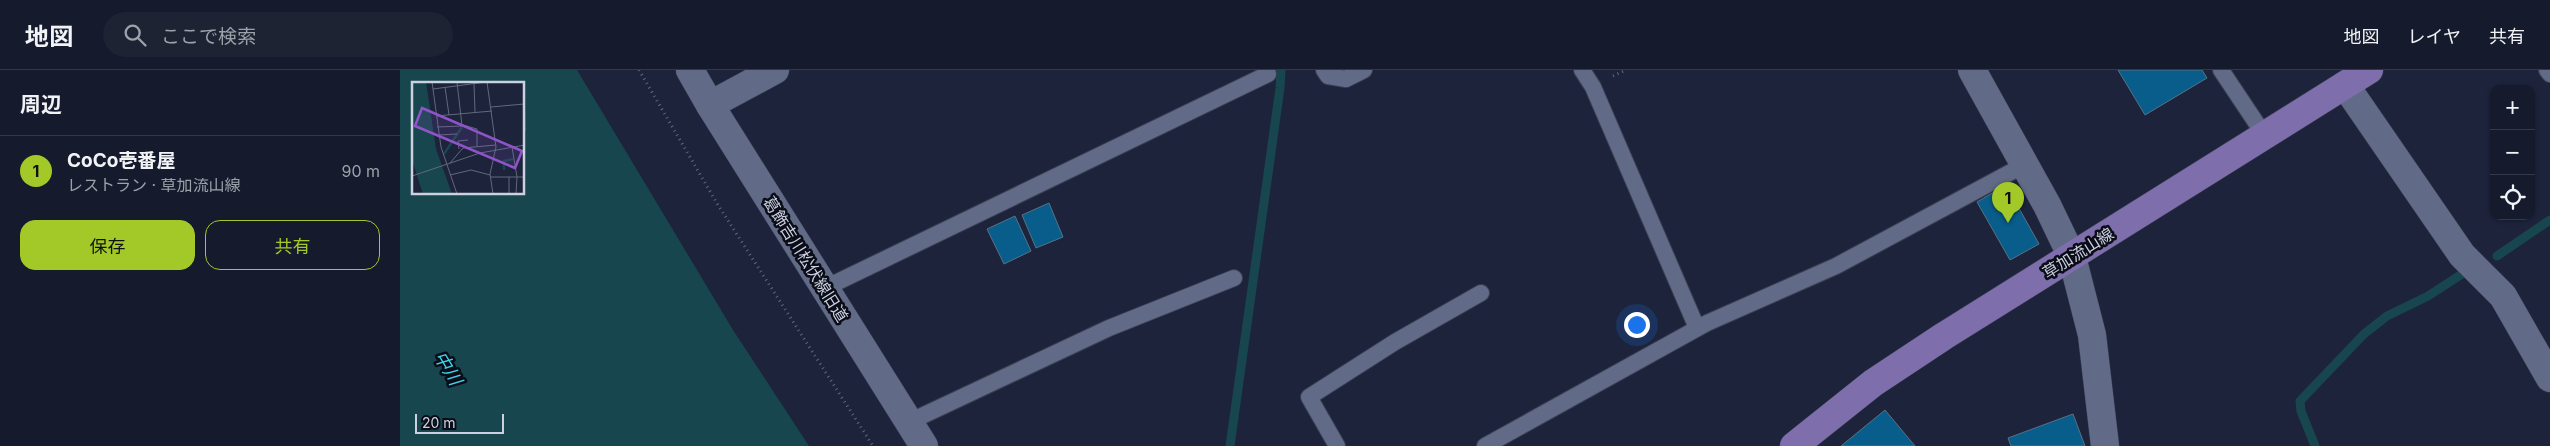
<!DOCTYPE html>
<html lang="ja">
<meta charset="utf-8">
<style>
body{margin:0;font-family:Inter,"Noto Sans JP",sans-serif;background:#1e2334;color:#f1f3f6}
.controls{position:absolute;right:15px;top:15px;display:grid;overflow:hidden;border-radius:10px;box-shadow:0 1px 4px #0004}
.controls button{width:45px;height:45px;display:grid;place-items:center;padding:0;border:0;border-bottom:1px solid #343848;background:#151a2c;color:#f1f3f6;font:25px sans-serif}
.scale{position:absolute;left:15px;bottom:12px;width:89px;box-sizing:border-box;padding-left:5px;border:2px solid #ccd1e1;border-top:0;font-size:14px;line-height:18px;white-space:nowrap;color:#ccd1e1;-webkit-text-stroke:4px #0a0d18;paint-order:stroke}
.you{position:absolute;left:1236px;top:254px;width:18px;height:18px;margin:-12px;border:4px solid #fff;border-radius:50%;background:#1a73e8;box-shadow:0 0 0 8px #1a73e833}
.badge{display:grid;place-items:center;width:32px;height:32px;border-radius:50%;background:#a2c928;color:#111;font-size:16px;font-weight:700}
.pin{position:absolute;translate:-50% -41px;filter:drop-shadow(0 1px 2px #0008)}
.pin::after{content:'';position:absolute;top:26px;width:18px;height:15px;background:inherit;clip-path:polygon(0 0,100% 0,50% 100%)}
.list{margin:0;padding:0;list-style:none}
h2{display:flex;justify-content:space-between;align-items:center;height:65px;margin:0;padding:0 20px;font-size:21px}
h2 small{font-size:16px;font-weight:400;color:#9da1a9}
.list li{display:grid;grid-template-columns:32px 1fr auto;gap:15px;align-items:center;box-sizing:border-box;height:70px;padding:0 20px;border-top:1px solid #343848}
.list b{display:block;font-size:19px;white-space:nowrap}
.list p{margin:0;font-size:16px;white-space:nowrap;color:#9da1a9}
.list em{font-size:16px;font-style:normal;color:#9da1a9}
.actions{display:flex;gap:10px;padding:15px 20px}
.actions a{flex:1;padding:11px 0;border:1px solid #a2c928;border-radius:15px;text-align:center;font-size:18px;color:#a2c928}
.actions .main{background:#a2c928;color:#111}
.icon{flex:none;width:28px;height:28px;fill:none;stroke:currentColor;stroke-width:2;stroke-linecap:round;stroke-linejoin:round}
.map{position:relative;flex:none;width:2150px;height:376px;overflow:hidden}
header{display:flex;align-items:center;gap:30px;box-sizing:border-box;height:70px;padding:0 25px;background:#151a2c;border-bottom:1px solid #343848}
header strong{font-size:24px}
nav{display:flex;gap:28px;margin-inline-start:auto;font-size:18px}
.search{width:350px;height:45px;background:#1e2334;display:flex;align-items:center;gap:12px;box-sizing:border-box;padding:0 18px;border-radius:28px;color:#9da1a9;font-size:19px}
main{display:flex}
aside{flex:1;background:#151a2c}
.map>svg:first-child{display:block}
.water{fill:#18464e;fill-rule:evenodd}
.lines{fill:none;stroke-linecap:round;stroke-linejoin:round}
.stream{stroke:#18464e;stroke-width:9}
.building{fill:#095d8a;stroke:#577286}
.lane-casing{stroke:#3a3f53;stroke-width:18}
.street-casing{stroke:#3a3f53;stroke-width:29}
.secondary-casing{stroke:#3a3f53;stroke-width:29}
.primary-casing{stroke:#3a3f53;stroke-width:29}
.path{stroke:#62687d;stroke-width:3;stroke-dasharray:1 4;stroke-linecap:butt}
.lane{stroke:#616a86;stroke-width:16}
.street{stroke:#616a86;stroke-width:28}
.secondary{stroke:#616a86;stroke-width:28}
.primary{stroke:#7e6eac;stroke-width:28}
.labels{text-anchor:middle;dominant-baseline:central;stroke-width:5;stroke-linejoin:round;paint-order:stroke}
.street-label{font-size:16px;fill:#ccd1e1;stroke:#0a0d18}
.water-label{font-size:18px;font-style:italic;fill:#3cd4ed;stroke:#0a0d18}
.inset-river{fill:none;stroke:#18464e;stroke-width:2.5}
.inset-road{fill:none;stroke:#62697d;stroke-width:1}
.view{fill:#8f55c8;fill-opacity:0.15;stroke:#8f55c8;stroke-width:2.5}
.inset-edge{fill:none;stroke:#ccd1e1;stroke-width:2.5}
</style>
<header>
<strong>地図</strong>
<div class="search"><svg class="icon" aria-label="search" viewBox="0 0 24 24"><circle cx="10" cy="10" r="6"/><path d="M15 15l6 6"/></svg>ここで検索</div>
<nav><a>地図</a><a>レイヤ</a><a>共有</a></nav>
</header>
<main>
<aside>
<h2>周辺<small></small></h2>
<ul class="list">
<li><span class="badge">1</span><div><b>CoCo壱番屋</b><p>レストラン · 草加流山線</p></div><em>90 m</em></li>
</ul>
<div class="actions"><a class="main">保存</a><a>共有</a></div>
</aside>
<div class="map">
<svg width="2150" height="376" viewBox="0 0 2150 376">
<rect width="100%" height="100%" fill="#1c233b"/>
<path class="water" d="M0,0h177l156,260 76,116h-409zM14,14h110v110h-110z"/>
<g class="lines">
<path class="stream" d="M2097,186l53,-36
M830,376l50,-358 1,-18
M1915,376l-14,-35 -1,-10 64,-67 23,-18 41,-20 34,-22"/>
</g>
<path class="building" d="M1718,0h84l5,8 -62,37z
M1606,115l33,59 -29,16 -33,-58z
M649,133l14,34 -27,11 -14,-33z
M615,146l16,35 -27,13 -17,-35z
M1485,340l30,36h-74z
M1673,344l12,32h-74l-3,-8z"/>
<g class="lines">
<defs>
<path id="lane" d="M924,0l4,6 18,3 18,-9
M1182,0l11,17 104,241
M1821,0l44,66
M2147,0l3,4
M425,218l443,-214 -1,-4
M509,352l200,-94 125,-50
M937,376l-28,-49 86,-55 86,-49
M1085,376l222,-123 129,-57 188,-101"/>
<path id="street" d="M1572,0l75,135 25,52 20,78 13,111
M1945,15l117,170 41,41 47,82
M310,35l65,-35"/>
<path id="secondary" d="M290,0l20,35 214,341"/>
<path id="primary" d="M1394,376l79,-63 71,-47 425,-266"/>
</defs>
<use href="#lane" class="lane-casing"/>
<use href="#street" class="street-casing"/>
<use href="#secondary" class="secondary-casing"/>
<use href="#primary" class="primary-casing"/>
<path class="path" d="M239,0l79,135 155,241
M1213,6l13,-6"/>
<use href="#lane" class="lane"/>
<use href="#street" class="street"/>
<use href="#secondary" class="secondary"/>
<use href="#primary" class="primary"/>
</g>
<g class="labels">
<g class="street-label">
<text transform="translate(1678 183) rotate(-32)">草加流山線</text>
<text transform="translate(406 189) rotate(58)">葛飾吉川松伏線旧道</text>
</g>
<g class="water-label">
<text transform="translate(48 298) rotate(59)">中川</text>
</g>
</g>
<g transform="translate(12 12)">
<rect width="112" height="112" fill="#1c233b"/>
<path d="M0,0h14l10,67 16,45h-29l-1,-3 -10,-31z" fill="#18464e"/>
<path class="inset-river" d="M32,72l18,-27M92,88v-9l9,-2"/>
<path class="inset-road" d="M20,0l9,65 16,47M75,0l9,65 -6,27 3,20M112,0l1,49M62,2l1,28M33,5l4,28M21,7l53,-7M79,25l33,-3M24,34l56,-5M51,43l14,4v17M25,45l25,-1 -5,-44M27,53l18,-1M100,65l5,30 -1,17M47,67l-1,-8 10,-1M38,81l13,-15 33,-3M38,93l21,-5 19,5M0,94l68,-23 45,-8M78,95h35M97,95v17"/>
<path class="view" d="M10,26l100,43 -7,17 -100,-42z"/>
<rect width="112" height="112" class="inset-edge"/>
</g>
</svg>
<div class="controls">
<button>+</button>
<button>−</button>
<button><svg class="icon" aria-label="locate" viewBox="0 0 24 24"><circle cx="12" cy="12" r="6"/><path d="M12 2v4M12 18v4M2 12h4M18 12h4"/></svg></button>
</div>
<div class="scale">20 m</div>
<div class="you"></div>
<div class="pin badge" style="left:1608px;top:153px">1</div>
</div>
</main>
